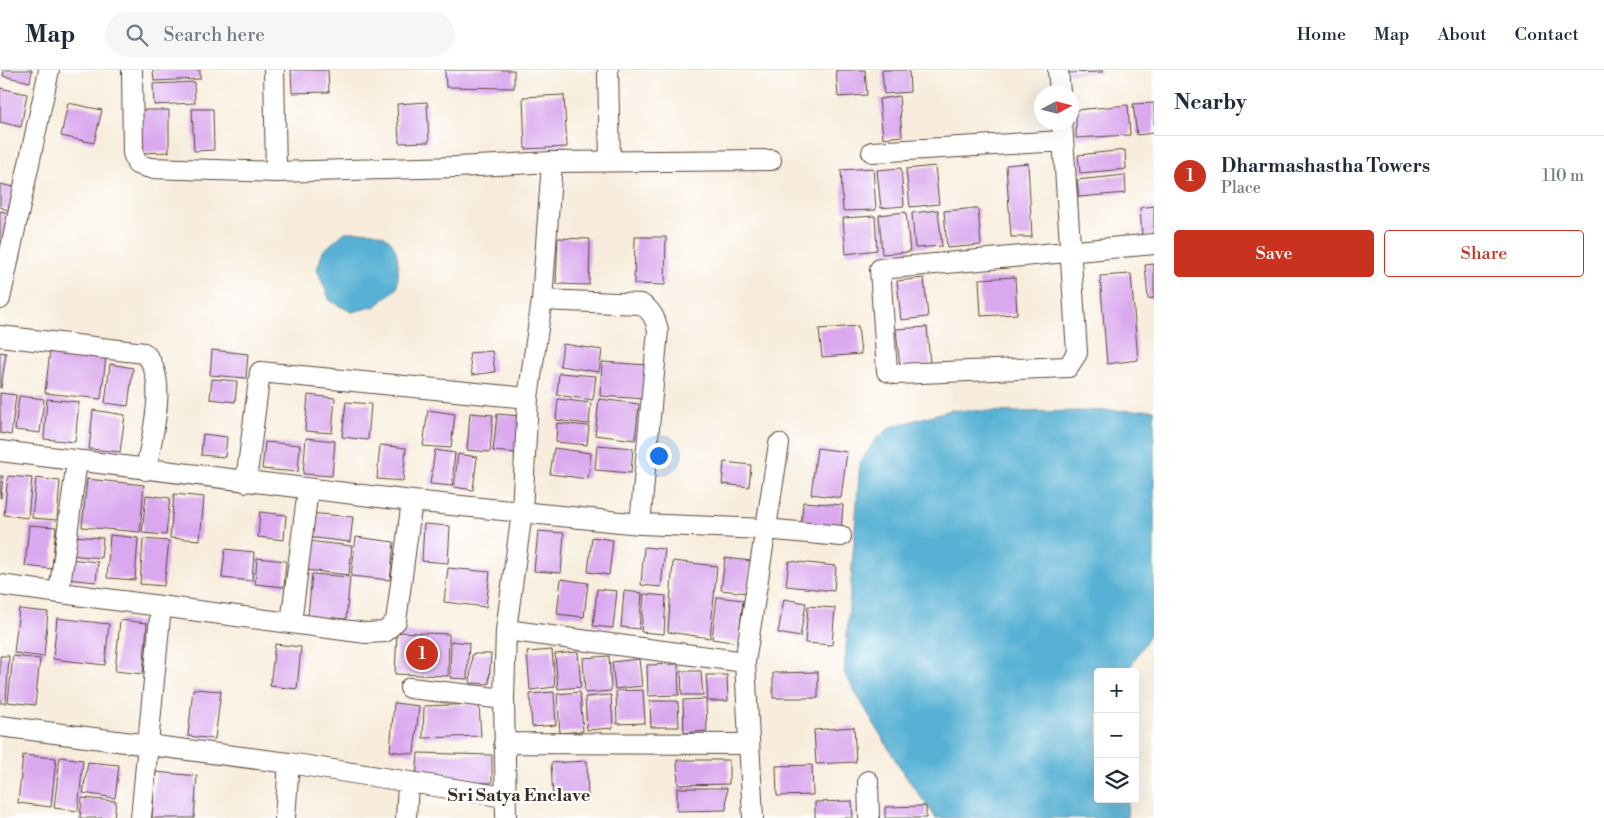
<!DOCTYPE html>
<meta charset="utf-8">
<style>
body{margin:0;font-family:"Libre Bodoni",serif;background:#f6f6f7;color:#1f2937}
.controls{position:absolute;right:15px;bottom:15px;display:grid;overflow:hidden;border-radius:5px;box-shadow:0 5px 20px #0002}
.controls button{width:45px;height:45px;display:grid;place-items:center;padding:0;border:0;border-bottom:1px solid #e0e1e3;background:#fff;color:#1f2937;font:25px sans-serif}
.compass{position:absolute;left:1034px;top:15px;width:45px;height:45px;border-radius:50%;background:#fff;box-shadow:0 5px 20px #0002;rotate:83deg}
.you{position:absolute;left:658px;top:385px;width:18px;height:18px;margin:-12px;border:4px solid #fff;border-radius:50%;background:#1a73e8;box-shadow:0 0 0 8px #1a73e833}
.badge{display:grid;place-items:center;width:32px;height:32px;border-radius:50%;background:#c8321e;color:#fff;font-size:16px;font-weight:700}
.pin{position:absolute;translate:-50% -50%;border:2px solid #fff;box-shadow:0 1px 5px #0006}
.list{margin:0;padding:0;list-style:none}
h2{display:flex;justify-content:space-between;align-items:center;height:65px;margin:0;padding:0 20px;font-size:21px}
h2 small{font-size:16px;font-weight:400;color:#747a83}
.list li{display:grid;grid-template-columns:32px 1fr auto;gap:15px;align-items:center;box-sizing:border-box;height:80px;padding:0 20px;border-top:1px solid #e0e1e3}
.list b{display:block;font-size:19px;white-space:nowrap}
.list p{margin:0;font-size:16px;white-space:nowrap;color:#747a83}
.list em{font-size:16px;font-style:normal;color:#747a83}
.actions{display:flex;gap:10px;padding:15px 20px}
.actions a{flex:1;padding:11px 0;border:1px solid #c8321e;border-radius:5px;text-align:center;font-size:18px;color:#c8321e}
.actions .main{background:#c8321e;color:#fff}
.icon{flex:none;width:28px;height:28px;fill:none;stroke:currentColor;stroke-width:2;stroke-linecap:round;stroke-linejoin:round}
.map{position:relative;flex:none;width:1154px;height:748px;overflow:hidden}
header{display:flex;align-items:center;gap:30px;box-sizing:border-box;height:70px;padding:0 25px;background:#fff;border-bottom:1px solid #e0e1e3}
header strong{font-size:24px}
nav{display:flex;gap:28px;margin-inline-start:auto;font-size:18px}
.search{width:350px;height:45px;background:#f6f6f7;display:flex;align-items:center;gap:12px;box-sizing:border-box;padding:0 18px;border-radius:28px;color:#747a83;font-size:19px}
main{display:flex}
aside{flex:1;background:#fff}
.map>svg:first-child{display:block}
.water{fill:#57b1d4;stroke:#496e79}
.building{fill:#daa8ee}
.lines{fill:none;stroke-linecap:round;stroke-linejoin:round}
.minor-casing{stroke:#57473a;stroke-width:22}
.minor{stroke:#fff;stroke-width:20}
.labels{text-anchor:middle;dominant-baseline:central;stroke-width:4.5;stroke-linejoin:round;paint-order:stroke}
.neighbourhood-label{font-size:18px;font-weight:bold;fill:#3b2a1e;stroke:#fff}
</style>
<header>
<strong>Map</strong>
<div class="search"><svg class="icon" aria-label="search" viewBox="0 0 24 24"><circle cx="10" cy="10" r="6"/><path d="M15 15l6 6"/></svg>Search here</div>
<nav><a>Home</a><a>Map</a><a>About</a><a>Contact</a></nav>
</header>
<main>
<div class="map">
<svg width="1154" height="748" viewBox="0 0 1154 748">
<rect width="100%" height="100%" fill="#fff"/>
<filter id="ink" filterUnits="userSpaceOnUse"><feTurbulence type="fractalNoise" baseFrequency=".02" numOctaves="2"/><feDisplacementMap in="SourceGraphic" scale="10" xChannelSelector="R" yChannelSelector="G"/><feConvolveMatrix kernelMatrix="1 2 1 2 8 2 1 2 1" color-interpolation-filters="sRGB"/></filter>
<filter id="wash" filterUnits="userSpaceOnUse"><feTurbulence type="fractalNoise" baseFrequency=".0096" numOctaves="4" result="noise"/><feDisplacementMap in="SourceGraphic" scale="20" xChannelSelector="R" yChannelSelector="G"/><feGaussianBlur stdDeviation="1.12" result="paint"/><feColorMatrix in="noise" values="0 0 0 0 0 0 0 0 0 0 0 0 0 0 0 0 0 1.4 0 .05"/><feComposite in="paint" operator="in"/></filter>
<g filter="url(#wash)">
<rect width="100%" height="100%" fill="#f8eddc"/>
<path class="water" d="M345,162c10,0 23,-2 32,1 25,6 22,37 20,55l-21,18 -24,6 -22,-11 -13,-32 6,-18z
M951,340l66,2 137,-2v218l-27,44h-29v127h30l-1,19h-191l-34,-47 -58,-98 16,-211 16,-23 15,-12z"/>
<g id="blocks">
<path class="building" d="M4,0h28l-2,12 -27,-6z
M153,0h47v9l-46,2z
M291,0h37l1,22 -37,1z
M445,0h69v18l-68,-1z
M836,0h29l2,25 -29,2z
M882,0h27l1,22 -26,2z
M1067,0h36v2l-35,1z
M194,12l1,21 -41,2 -1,-21z
M0,18l27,6 -6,33 -21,-5z
M564,25l3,52 -42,2 -2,-52z
M899,26l3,40 -19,2 -4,-39z
M427,32l2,40 -30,1 -2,-39z
M68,33l34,7 -8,33 -33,-7z
M1154,33v30l-17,2 -4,-31z
M1128,35l2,30 -54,3v-28z
M192,39h21l1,41 -20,1z
M141,40h28v42l-28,1z
M1125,80l1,19 -46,4 -2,-18z
M1028,93l4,74h-21l-5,-72z
M935,96l4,38 -29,3 -4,-38z
M873,98l3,42 -33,1 -2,-41z
M901,98l3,38 -23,2 -4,-38z
M1125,105l1,18 -47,4 -2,-17z
M0,114l14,3 -6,23 -8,-3z
M1154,136v29l-12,1 -2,-28z
M978,138l3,37 -34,3 -3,-37z
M938,140l4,36 -27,2 -3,-35z
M0,141l14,3 -7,30 -7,-2z
M906,142l4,40 -28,2 -3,-39z
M875,146l2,34 -31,4 -3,-36z
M635,167h31l-1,48 -31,-1z
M558,168l32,1 -1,46 -33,-1z
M1154,194v34l-6,1 -3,-34z
M1131,204l7,86 -31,4 -7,-88z
M1015,207l2,37 -36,2 -2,-37z
M924,208l4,39 -27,3 -4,-39z
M858,256l3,28 -39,3 -3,-28z
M927,257l3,38 -30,2 -4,-38z
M563,274l39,6 -3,22 -39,-6z
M212,280l36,4 -2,24 -36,-3z
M50,281l56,6 -5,42 -56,-6z
M492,281l3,21 -23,3 -3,-22z
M0,282l6,1 -5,35h-1z
M602,292l46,3 -2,34 -46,-3z
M110,294l23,4 -5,38 -23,-3z
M559,303l37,3 -3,24 -36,-5z
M212,309l25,2 -2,21 -25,-3z
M0,323l16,2 -5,40 -11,-2z
M308,325l27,3 -3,35 -27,-2z
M19,326l25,3 -4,34 -25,-3z
M47,329l32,3 -4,40 -31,-3z
M558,329l33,4 -2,21 -33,-4z
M599,329l40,5 -4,36 -40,-5z
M346,332l25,2 -3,36 -26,-3z
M93,340l32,5 -5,37 -31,-3z
M428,340l27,4 -4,34 -28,-2z
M470,343l23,2 -3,37 -23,-2z
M497,344l24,2 -4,37 -24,-2z
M557,353l32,3 -2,19 -31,-3z
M203,364l24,3 -2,20 -24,-2z
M306,368l29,3 -3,35 -29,-2z
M265,372l35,3 -2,27 -36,-3z
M380,375l26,3 -3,33 -26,-2z
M597,375l36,3 -2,25 -36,-3z
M554,378l37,5 -3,26 -38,-5z
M817,378l30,4 -6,46 -30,-4z
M435,380l20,3 -3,33 -22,-2z
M458,384l19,3 -4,33 -19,-3z
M724,392l27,3 -2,22 -27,-3z
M0,406h3l-2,22h-1z
M8,406l24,2 -4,40 -24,-3z
M36,408l24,3 -3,39 -25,-2z
M87,409l57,6 -4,47 -58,-5z
M174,424l30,3 -4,43 -30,-2z
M146,425l24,3 -4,37 -24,-2z
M803,432l40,3 -2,27 -40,-3z
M260,442l26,3 -2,25 -26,-3z
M309,443l44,4 -3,25 -43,-5z
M424,454l26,2 -2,37 -26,-2z
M29,455l27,2 -4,42 -27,-3z
M538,461l26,2 -3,40 -27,-2z
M110,465l28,3 -3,42 -28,-2z
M72,466l31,2 -2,20 -31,-3z
M356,467l38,5 -4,38 -39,-4z
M592,467l21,3 -4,35 -21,-3z
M143,469l26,2 -5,45 -24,-2z
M308,471l44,5 -3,29 -44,-5z
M644,477l21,2 -4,38 -20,-2z
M225,479l29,3 -2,29 -30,-3z
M257,488l29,3 -2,26 -29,-3z
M725,488l26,3 -4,32 -26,-3z
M69,489l29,3 -2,20 -30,-3z
M673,491l44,5 -7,72 -42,-6z
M789,491l47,5 -2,25 -48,-5z
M448,498l42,4 -4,35 -42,-5z
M312,504l38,3 -4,42 -38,-3z
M561,509l27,4 -4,34 -27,-3z
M597,519l20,2 -4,37 -20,-2z
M624,521l18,2 -3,36 -18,-2z
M644,524l22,2 -2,38 -23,-2z
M717,527l26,3 -5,43 -26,-4z
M784,529l22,4 -6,34 -22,-4z
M808,536l27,2 -3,37 -27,-2z
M19,539l29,3 -4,45 -30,-4z
M57,548l52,6 -4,41 -52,-6z
M120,550l27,3 -4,51 -28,-3z
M397,562l52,2 -1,42 -53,-2z
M451,571l18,2 -2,36 -17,-1z
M275,574l26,3 -4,42 -27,-3z
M552,580l3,37 -25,3 -3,-38z
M578,582l3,35 -23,2 -3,-35z
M472,584h19l-2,30 -19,-1z
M0,586h9l-3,47h-6z
M13,586l27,3 -5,46 -27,-3z
M609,586l2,35 -26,2 -2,-35z
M639,589l3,27 -27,3 -3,-27z
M678,594l1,31 -31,1 -1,-31z
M681,601h20l2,24h-21z
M818,602v26h-45v-25z
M706,605h21l1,26h-20z
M193,619l28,2 -6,48 -27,-3z
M643,620l2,33 -28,1 -1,-33z
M554,622l2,33 -24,2 -2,-33z
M580,622l3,39 -23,2 -3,-39z
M611,625l2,33 -26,2 -2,-33z
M706,629l1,32 -23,2 -1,-33z
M650,631h28l1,26h-28z
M394,633l25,3 -5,48 -24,-3z
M479,634l2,32 -58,2 1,-32z
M854,657l2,35 -40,2 -2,-34z
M418,683l74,2v28l-76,-3z
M23,685l33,3 -5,49 -33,-4z
M60,687l23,3 -5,51 -24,-3z
M677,690h52v24l-51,1z
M587,691l1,38 -35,1 -2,-37z
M88,692l31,3 -4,33 -32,-5z
M812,695l1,30 -36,1 -1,-30z
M156,702l41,4 -3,42h-42z
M677,718h50l-1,22 -49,1z
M82,728l34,3 -2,17h-34z
M852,731l1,17h-38v-16z
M926,736v12h-41v-11z"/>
</g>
</g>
<g filter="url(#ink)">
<use href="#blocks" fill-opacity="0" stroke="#57473a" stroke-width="1"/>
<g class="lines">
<defs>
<path id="minor" d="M132,0l1,83 4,11 13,4 126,4 181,-5 95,-5 219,-2
M274,0l2,102
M608,0l2,91
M1058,0l2,22
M1062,52l15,231 -9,14 -172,7 -9,-3 -7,-102 274,-25
M872,82l191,-11
M0,229l49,-229
M542,230l99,4c11,7 14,14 17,26l-18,194
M0,266l144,17c26,24 7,85 2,117
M0,381l412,50 228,23 125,5 76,7
M246,412l14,-110 268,26
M0,515l366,48 19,-1 11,-11 16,-120
M59,523l18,-132
M291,553l17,-134
M506,560l239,32
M410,618l94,11
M0,656l289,37 216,34
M504,673l245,1
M868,711l1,37
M141,748l20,-212
M285,748l4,-55
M406,748l2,-34
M506,748l-2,-119 2,-69 16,-118 6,-114 14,-98 10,-138
M753,748l-8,-156 34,-218"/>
</defs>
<use href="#minor" class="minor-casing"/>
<use href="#minor" class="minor"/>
</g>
</g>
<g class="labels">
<g class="neighbourhood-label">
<text x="519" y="725">Sri Satya Enclave</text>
</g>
</g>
</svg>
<div class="controls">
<button>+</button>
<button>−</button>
<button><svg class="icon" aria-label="layers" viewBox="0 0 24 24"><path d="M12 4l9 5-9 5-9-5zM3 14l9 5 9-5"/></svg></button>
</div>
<svg class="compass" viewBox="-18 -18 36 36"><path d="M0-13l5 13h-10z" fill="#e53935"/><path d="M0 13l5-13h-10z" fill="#747a83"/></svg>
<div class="you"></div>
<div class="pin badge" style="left:422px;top:584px">1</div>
</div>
<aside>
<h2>Nearby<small></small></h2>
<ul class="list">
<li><span class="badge">1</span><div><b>Dharmashastha Towers</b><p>Place</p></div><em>110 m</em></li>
</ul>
<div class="actions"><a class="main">Save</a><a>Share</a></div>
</aside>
</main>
